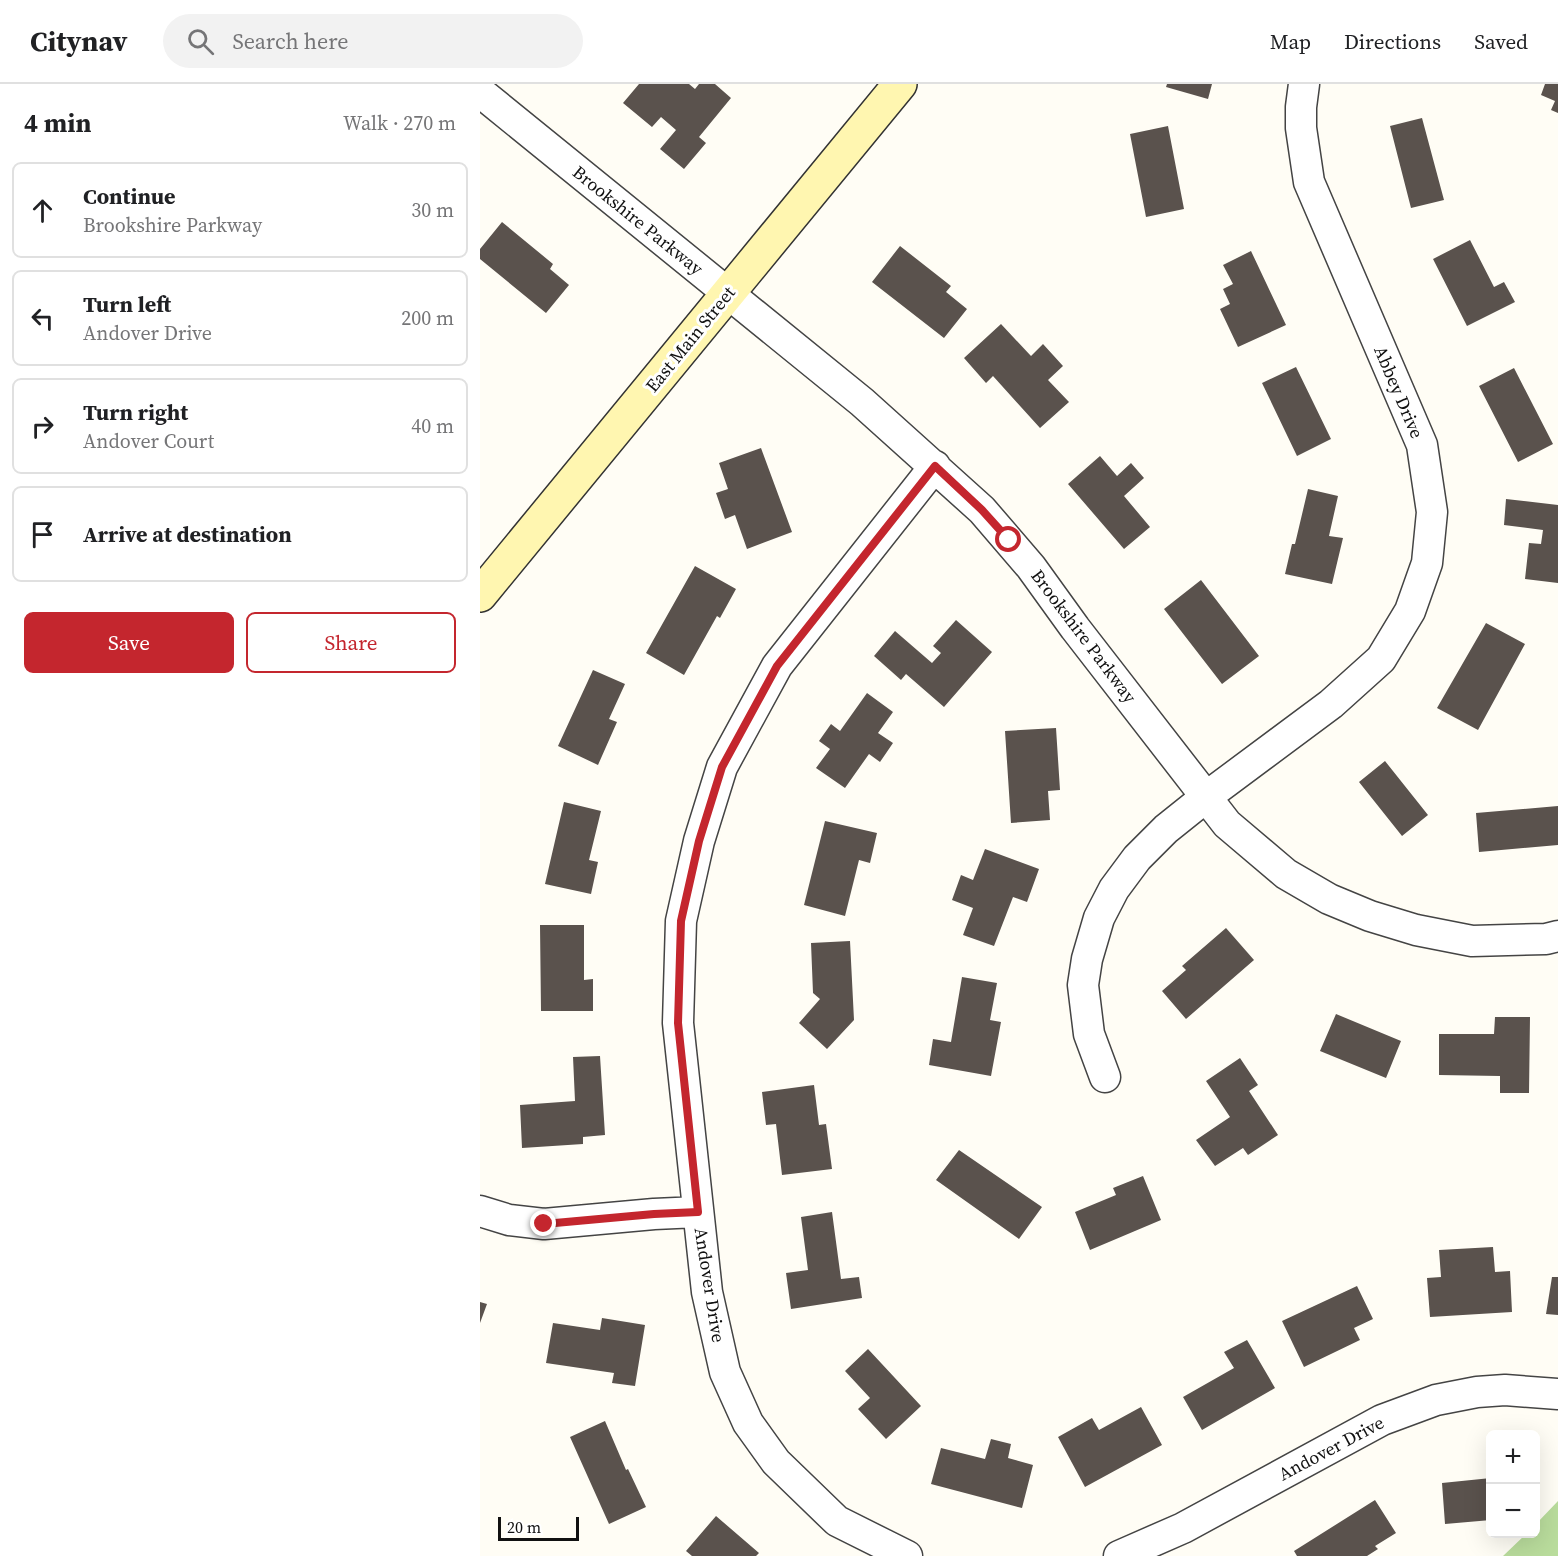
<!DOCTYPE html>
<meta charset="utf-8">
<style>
body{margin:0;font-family:"Source Serif 4",serif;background:#f2f2f2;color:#202124}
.controls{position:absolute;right:18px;bottom:18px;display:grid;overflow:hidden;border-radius:9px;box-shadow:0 6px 24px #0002}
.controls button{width:54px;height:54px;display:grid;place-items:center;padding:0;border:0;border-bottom:2px solid #e0e0e0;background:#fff;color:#202124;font:30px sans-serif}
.scale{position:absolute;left:18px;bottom:15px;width:81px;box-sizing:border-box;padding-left:6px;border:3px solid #111;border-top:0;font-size:16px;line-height:21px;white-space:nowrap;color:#111;-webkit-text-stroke:4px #fff;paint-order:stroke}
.stop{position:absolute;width:18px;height:18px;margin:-14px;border:4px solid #c4262e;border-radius:50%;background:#fff}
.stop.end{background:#c4262e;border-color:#fff;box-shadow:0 2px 6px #0008}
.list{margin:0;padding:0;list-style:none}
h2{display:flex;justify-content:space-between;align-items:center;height:78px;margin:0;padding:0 24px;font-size:26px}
h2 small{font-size:20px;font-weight:400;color:#757577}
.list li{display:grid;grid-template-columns:39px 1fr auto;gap:18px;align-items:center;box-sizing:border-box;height:96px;margin:0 12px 12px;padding:0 12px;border:2px solid #e0e0e0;border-radius:9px}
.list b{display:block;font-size:22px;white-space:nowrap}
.list p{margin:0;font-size:20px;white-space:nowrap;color:#757577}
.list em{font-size:20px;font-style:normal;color:#757577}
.actions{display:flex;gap:12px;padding:18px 24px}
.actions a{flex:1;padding:14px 0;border:2px solid #c4262e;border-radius:9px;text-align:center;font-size:21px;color:#c4262e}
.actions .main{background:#c4262e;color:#fff}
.icon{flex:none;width:33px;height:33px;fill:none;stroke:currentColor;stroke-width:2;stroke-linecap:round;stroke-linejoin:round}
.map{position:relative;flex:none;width:1078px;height:1472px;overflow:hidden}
header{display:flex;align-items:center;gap:36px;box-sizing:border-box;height:84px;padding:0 30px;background:#fff;border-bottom:2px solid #e0e0e0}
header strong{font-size:28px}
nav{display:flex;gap:33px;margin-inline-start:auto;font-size:21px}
.search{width:420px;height:54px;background:#f2f2f2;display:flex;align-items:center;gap:15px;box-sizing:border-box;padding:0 21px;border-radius:33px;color:#757577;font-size:22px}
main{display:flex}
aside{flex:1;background:#fff}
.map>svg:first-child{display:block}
.forest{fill:#b9dc9c}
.building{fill:#5a524d}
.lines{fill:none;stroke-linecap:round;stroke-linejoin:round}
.minor-casing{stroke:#444;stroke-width:33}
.secondary-casing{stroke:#333;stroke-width:36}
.minor{stroke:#fff;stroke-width:30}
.secondary{stroke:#fff6b0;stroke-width:33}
.route{stroke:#c4262e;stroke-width:8}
.labels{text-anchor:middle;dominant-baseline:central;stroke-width:6;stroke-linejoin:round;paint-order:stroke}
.street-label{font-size:18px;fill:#111;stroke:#fff}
</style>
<header>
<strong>Citynav</strong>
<div class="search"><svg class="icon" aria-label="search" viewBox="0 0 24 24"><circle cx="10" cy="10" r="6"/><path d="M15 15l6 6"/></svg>Search here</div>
<nav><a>Map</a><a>Directions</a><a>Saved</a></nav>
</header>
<main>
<aside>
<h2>4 min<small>Walk · 270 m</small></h2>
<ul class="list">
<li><svg class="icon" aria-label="ahead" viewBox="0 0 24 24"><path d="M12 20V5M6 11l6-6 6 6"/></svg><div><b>Continue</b><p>Brookshire Parkway</p></div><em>30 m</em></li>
<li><svg class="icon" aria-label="left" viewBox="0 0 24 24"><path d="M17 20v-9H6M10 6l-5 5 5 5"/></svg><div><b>Turn left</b><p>Andover Drive</p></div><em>200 m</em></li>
<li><svg class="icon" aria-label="right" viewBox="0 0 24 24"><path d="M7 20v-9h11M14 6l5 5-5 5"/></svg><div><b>Turn right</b><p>Andover Court</p></div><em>40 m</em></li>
<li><svg class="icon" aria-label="arrive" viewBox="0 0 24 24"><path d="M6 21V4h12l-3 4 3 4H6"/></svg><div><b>Arrive at destination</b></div></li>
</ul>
<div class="actions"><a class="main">Save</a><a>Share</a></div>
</aside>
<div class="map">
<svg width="1078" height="1472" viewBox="0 0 1078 1472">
<rect width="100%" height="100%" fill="#fffdf5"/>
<path class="forest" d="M1078,1417v55h-55l23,-22h10v-10z"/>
<path class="building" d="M159,0h50l6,5 4,-5h16l16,14 -32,39 7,6 -22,26 -24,-20 16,-19 -15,-13 -9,10 -29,-24z
M687,0h45l-4,15 -42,-12z
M1065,0h13v29l-7,-3 4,-9 -14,-6z
M942,34l22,82 -33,8 -21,-82z
M688,42l16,83 -38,8 -16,-83z
M22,138l51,42 -3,5 19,16 -23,28 -66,-54v-10z
M990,156l24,47 10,-5 11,20 -48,24 -34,-67z
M420,162l51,40 -5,6 21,17 -23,29 -72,-56z
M771,167l35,74 -48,22 -18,-38 10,-5 -7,-15 10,-5 -10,-19z
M521,240l30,32 12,-12 20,22 -15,14 21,22 -29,26 -47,-52 -7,7 -22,-25z
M816,283l35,72 -34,17 -35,-73z
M1034,284l39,76 -35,18 -39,-76z
M281,364l31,84 -45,17 -12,-34 -10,4 -9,-26 12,-4 -9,-26z
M620,372l17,20 14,-13 13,15 -20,18 26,31 -26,22 -56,-65z
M828,405l30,7 -9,40 14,2 -11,46 -47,-10 7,-30h3z
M1026,415l52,6v78l-33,-4 4,-36 12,1 2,-14 -39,-5z
M215,482l41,23 -16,29 -3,-2 -33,59 -38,-22z
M721,496l58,76 -37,28 -58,-75z
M476,536l36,32 -48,55 -38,-33 -5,6 -27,-24 21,-25 37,32 9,-10 -8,-7z
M1006,539l39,21 -47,86 -41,-22z
M113,586l32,14 -16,35 8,3 -19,43 -40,-19z
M387,609l26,19 -15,21 15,10 -13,19 -11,-8 -24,34 -29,-20 14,-19 -11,-8 12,-17 9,7z
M576,644l4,62 -12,1 2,29 -39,3 -6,-92z
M905,677l43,54 -26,21 -43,-54z
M84,718l37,9 -12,49 9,2 -7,32 -46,-10z
M1078,722v39l-79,7 -3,-39z
M345,737l52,12 -7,30 -11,-3 -14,56 -41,-11z
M505,765l54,20 -12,33 -14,-5 -19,49 -31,-11 10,-27 -21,-8 9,-25 12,5z
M60,841h44v55l9,-1v32h-52z
M746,844l28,32 -68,59 -24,-28 24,-21 -4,-4z
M370,857l4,79 -27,29 -28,-26 21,-24 -7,-6 -2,-50z
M482,893l35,6 -7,37 11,2 -10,54 -62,-11 4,-26 18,3z
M856,930l65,27 -15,37 -66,-27z
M1015,933h35l-1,76h-29v-17l-61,-1v-41h55z
M120,972l5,79 -22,2v7l-61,4 -2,-43 55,-4 -2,-44z
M760,974l18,27 -9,6 29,44 -30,20 -5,-7 -28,18 -19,-26 34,-23 -24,-36z
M334,1001l5,40 7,-1 6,45 -50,6 -6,-51 -10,1 -4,-33z
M479,1066l83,57 -23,32 -83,-59z
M663,1092l18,44 -71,30 -15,-38 41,-17 -3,-7z
M352,1128l9,67 18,-2 3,21 -71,11 -5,-36 22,-3 -7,-53z
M1013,1163l2,25 15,-1 2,41 -82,5 -3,-39 14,-1 -2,-27z
M1072,1193h6v38l-12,-1z
M877,1202l16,33 -19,9 6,12 -56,27 -22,-46z
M0,1218l7,2 -7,19z
M122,1234l43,7 -10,61 -23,-3 2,-10 -68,-10 7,-40 47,7z
M767,1256l28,48 -73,42 -19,-33 51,-29 -10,-16z
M388,1265l53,57 -35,33 -28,-30 12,-11 -25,-27z
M661,1323l21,38 -77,42 -27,-50 34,-19 7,12z
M125,1337l21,49 2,-1 18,38 -37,17 -39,-87z
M511,1355l20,5 -3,14 25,7 -11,43 -91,-24 10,-36 44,11z
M1011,1394v42l-46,4 -3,-41z
M895,1416l21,33 -21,13 3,3 -11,7h-70l-3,-5z
M236,1432l43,37 -3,3h-64l-6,-5z"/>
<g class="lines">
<defs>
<path id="minor" d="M0,8l382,310 120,108 49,57 44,61 152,196 59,50 43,25 41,17 46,14 56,11 74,-2 12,-3
M625,993l-16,-43 -6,-49 4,-26 12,-41 15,-29 23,-31 29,-29 40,-32 125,-93 50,-45 29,-48 17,-48 5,-51 -10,-67 -113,-263 -8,-54v-21l3,-23
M0,1127l29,9 35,4 110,-10 44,-2
M427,1472l-70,-35 -61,-59 -28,-39 -23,-51 -18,-80 -29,-269 3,-102 18,-80 23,-74 55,-101 158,-200
M639,1472l64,-28 199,-108 54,-20 41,-8 28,-2 53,4"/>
<path id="secondary" d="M0,511l420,-511"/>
</defs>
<use href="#minor" class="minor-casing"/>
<use href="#secondary" class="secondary-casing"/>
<use href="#minor" class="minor"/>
<use href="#secondary" class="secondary"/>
</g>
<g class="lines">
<path class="route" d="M64,1140l110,-10 44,-2 -20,-189 3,-102 18,-80 23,-74 55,-101 158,-200 47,44 27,30"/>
</g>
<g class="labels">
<g class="street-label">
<text transform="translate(158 136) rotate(39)">Brookshire Parkway</text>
<text transform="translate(210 255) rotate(-51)">East Main Street</text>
<text transform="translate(919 308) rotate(67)">Abbey Drive</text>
<text transform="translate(604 552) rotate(53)">Brookshire Parkway</text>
<text transform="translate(230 1201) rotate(81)">Andover Drive</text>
<text transform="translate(851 1364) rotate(-28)">Andover Drive</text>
</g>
</g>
</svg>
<div class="controls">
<button>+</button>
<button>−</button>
</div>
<div class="scale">20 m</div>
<div class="stop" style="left:529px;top:456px"></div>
<div class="stop end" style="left:64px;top:1140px"></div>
</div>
</main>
